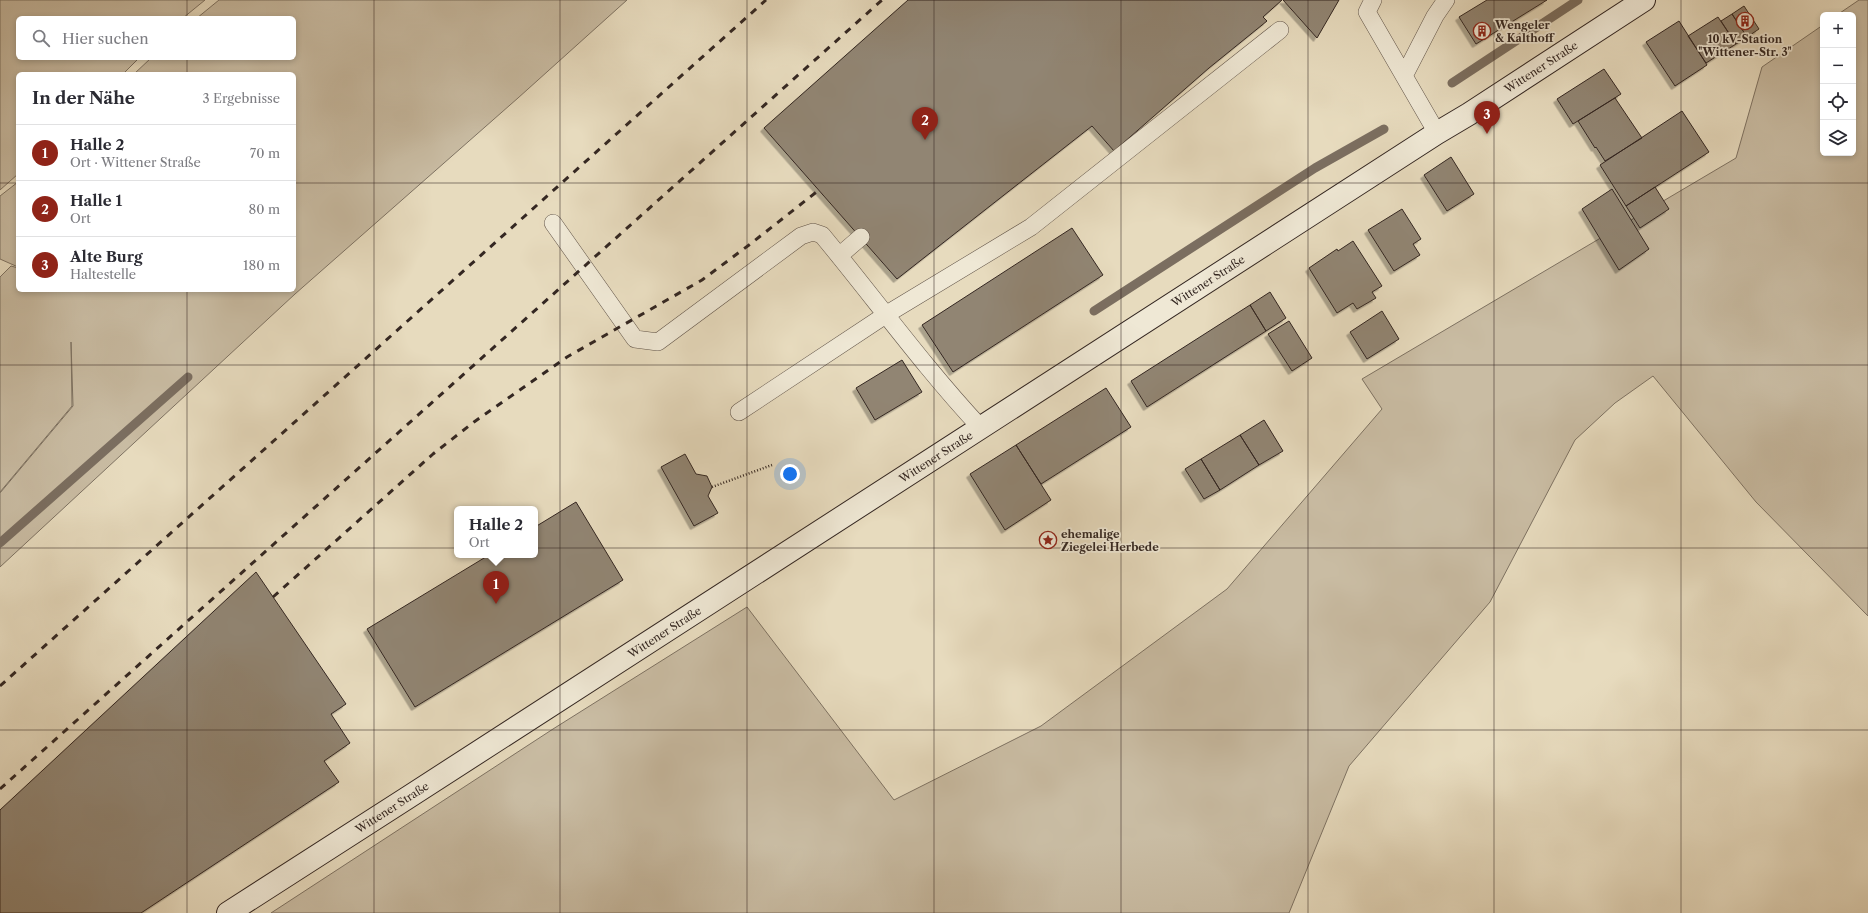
<!DOCTYPE html>
<html lang="de">
<meta charset="utf-8">
<style>
body{margin:0;font-family:"Libre Caslon Text",serif;background:#f2f2f3;color:#2b2b33}
.controls{position:absolute;right:12px;top:12px;display:grid;overflow:hidden;border-radius:6px;box-shadow:0 2px 6px #0003}
.controls button{width:36px;height:36px;display:grid;place-items:center;padding:0;border:0;border-bottom:1px solid #e1e1e2;background:#fff;color:#2b2b33;font:20px sans-serif}
.you{position:absolute;left:790px;top:474px;width:14px;height:14px;margin:-10px;border:3px solid #fff;border-radius:50%;background:#1a73e8;box-shadow:0 0 0 6px #1a73e833}
.badge{display:grid;place-items:center;width:26px;height:26px;border-radius:50%;background:#8f2418;color:#fff;font-size:13px;font-weight:700}
.pin{position:absolute;translate:-50% -33px;filter:drop-shadow(0 1px 2px #0008)}
.pin::after{content:'';position:absolute;top:21px;width:14px;height:12px;background:inherit;clip-path:polygon(0 0,100% 0,50% 100%)}
.popup{position:absolute;left:454px;top:506px;width:84px;height:52px;box-sizing:border-box;display:grid;place-content:center;border-radius:6px;background:#fff;filter:drop-shadow(0 1px 3px #0005);font-size:13px;white-space:nowrap;color:#7c7c81}
.popup b{font-size:15px;color:#2b2b33}
.popup::after{content:'';position:absolute;left:50%;top:100%;margin-left:-8px;border:8px solid transparent;border-top-color:#fff}
.list{margin:0;padding:0;list-style:none}
h2{display:flex;justify-content:space-between;align-items:center;height:52px;margin:0;padding:0 16px;font-size:17px}
h2 small{font-size:13px;font-weight:400;color:#7c7c81}
.list li{display:grid;grid-template-columns:26px 1fr auto;gap:12px;align-items:center;box-sizing:border-box;height:56px;padding:0 16px;border-top:1px solid #e1e1e2}
.list b{display:block;font-size:15px;white-space:nowrap}
.list p{margin:0;font-size:13px;white-space:nowrap;color:#7c7c81}
.list em{font-size:13px;font-style:normal;color:#7c7c81}
.icon{flex:none;width:22px;height:22px;fill:none;stroke:currentColor;stroke-width:2;stroke-linecap:round;stroke-linejoin:round}
.map{position:relative;flex:none;width:1868px;height:913px;overflow:hidden}
.search{position:absolute;background:#fff;box-shadow:0 2px 6px #0003;left:16px;top:16px;width:280px;height:44px;display:flex;align-items:center;gap:10px;box-sizing:border-box;padding:0 14px;border-radius:6px;color:#7c7c81;font-size:15px}
.panel{position:absolute;background:#fff;box-shadow:0 2px 6px #0003;left:16px;top:72px;width:280px;height:220px;border-radius:6px}
.map>svg:first-child{display:block}
.green{fill:#c9bca3;stroke:#7e7262}
.lines{fill:none;stroke-linecap:round;stroke-linejoin:round}
.stream{stroke:#7b6e60;stroke-width:9}
.building{fill:#918573;stroke:#342722;filter:url(#shadow)}
.lane-casing{stroke:#615449;stroke-width:18}
.secondary-casing{stroke:#342722;stroke-width:24}
.path{stroke:#342722;stroke-width:2.5;stroke-dasharray:1 2;stroke-linecap:butt}
.lane{stroke:#efe8d5;stroke-width:17}
.secondary{stroke:#efe8d5;stroke-width:22}
.rail{stroke:#342722;stroke-width:3;stroke-dasharray:7 7;stroke-linecap:butt}
.grid{fill:none;stroke:#342722;stroke-width:1;stroke-opacity:0.55}
.labels{text-anchor:middle;dominant-baseline:central;stroke-width:3.5;stroke-linejoin:round;paint-order:stroke}
.poi-label{font-size:11px;font-weight:bold;fill:#342722;stroke:#efe8d5;text-anchor:start}
.street-label{font-size:11px;fill:#342722;stroke:#efe8d5}
</style>
<div class="map">
<svg width="1868" height="913" viewBox="0 0 1868 913">
<defs>
<filter id="shadow"><feDropShadow dx="-3.5" dy="3.5" stdDeviation="0" flood-color="#0004"/></filter>
</defs>
<rect width="100%" height="100%" fill="#e7dbbe"/>
<filter id="stains"><feTurbulence type="fractalNoise" baseFrequency=".005" numOctaves="4"/><feColorMatrix values="0 0 0 0 .2 0 0 0 0 .09 0 0 0 0 .02 0 0 0 .5 -.17"/></filter>
<radialGradient id="worn" r=".72"><stop offset=".6" stop-color="#630" stop-opacity="0"/><stop offset="1" stop-color="#630" stop-opacity=".3"/></radialGradient>
<path class="green" d="M0,0h205l-22,18h-165v40h121l-16,16h-105v100l-18,16z
M219,0h408l-109,98 -223,196 -295,273v-74l73,-87 -2,-64 1,64 -72,86v-215l11,-11 7,2v22h276v-216h-160l17,-16h143v-40h-97z
M1859,0h9v616l-112,-114 -103,-126 -38,27 -40,37 -85,162 -141,164 -60,147h-1018l282,-184 194,-122 147,193 147,-74 186,-137 155,-180 -20,-30 374,-221 26,-91 61,-42v128h30v-138h-16z
M18,182v85l-18,-8v-63z"/>
<g class="lines">
<path class="stream" d="M1452,83l126,-83
M1094,311l221,-143 69,-39
M0,543l188,-166"/>
</g>
<path class="building" d="M908,0h374l-19,17 4,4 -58,47 -95,83 -22,-25 -195,153 -133,-151z
M1283,0h56l-22,38z
M1487,0h60l-71,44 -17,-27z
M1744,6l15,23 -12,8 -15,-23z
M1732,14l15,23 -11,7 -15,-23z
M1718,17l18,27 -30,19 -18,-27z
M1679,21l28,44 -32,21 -29,-44z
M1604,69l17,25 -48,30 -16,-25z
M1615,98l27,40 -37,23 -9,-14 -1,1 -17,-27z
M1682,111l27,41 -83,54 -26,-41z
M1451,157l23,37 -27,17 -23,-36z
M1655,187l14,22 -29,19 -14,-22z
M1612,189l37,60 -30,21 -37,-61z
M1402,209l19,30 -8,5 7,11 -26,16 -26,-41z
M1072,228l31,47 -150,97 -31,-47z
M1353,241l29,45 -10,6 4,6 -19,11 -4,-6 -16,10 -28,-45 28,-19 1,2z
M1270,292l16,26 -20,13 -16,-26z
M1250,305l16,26 -119,76 -16,-26z
M1382,311l17,28 -32,20 -17,-27z
M1289,321l23,37 -20,13 -24,-37z
M902,360l20,32 -47,28 -19,-32z
M1106,388l25,39 -90,57 -25,-39z
M1264,420l19,31 -24,14 -19,-30z
M1240,435l19,30 -39,25 -19,-31z
M1016,445l35,55 -46,30 -35,-56z
M685,454l11,20 11,2 5,11 -4,9 10,17 -24,13 -33,-59z
M1201,459l19,31 -16,9 -19,-30z
M576,502l47,78 -208,127 -48,-78 122,-74h46v-28z
M256,572l90,132 -15,10 19,29 -26,18 15,21 -198,131h-141v-103z"/>
<g class="lines">
<defs>
<path id="lane" d="M1373,0l-6,12 70,121
M1404,76l31,-60 11,-16
M553,223l82,116 23,3 143,-106 12,-4 9,3c53,64 102,132 158,192
M839,256l22,-19
M739,412l148,-98 144,-87 249,-197"/>
<g id="secondary">
<path id="s1" d="M228,913c404,-259 807,-520 1209,-780l32,-19 175,-114"/>
</g>
</defs>
<use href="#lane" class="lane-casing"/>
<use href="#secondary" class="secondary-casing"/>
<path class="path" d="M712,487l60,-22"/>
<use href="#lane" class="lane"/>
<use href="#secondary" class="secondary"/>
<path class="rail" d="M273,597l160,-143 41,-32 93,-65 135,-77 47,-35 70,-55
M0,686l766,-686
M0,789l882,-789"/>
</g>
<path class="grid" d="M187,0v18M374,0v913M560,0v913M747,0v913M934,0v913M1121,0v913M1308,0v913M1494,0v913M1681,0v913M187,58v16M0,183h18M294,183h1574M187,290v623M0,365h1868M0,548h1868M0,730h1868"/>
<defs>
<symbol id="building-ring" viewBox="-11 -11 22 22"><circle r="9.5" fill="#efe8d5" stroke="#8f2418" stroke-width="1.5"/><path d="M-4-6H4V6H1V3H-1V6H-4ZM-2.5-4.3h1.7v1.8h-1.7ZM.8-4.3h1.7v1.8H.8ZM-2.5-1h1.7V.8h-1.7ZM.8-1h1.7V.8H.8Z" fill="#8f2418"/></symbol>
<symbol id="sight-ring" viewBox="-11 -11 22 22"><circle r="9.5" fill="#efe8d5" stroke="#8f2418" stroke-width="1.5"/><path d="M0-6L1.8-2.2L6-1.7L2.9 1.2L3.7 5.4L0 3.3L-3.7 5.4L-2.9 1.2L-6-1.7L-1.8-2.2Z" fill="#8f2418"/></symbol>
</defs>
<g fill-rule="evenodd">
<use href="#building-ring" x="1735" y="11" width="20" height="20"/>
<use href="#building-ring" x="1472" y="21" width="20" height="20"/>
<use href="#sight-ring" x="1038" y="530" width="20" height="20"/>
</g>
<g class="labels">
<g class="poi-label">
<text x="1495" y="25">Wengeler<tspan x="1495" dy="13">&amp; Kalthoff</tspan></text>
<text x="1745" y="39" text-anchor="middle">10 kV-Station<tspan x="1745" dy="13">"Wittener-Str. 3"</tspan></text>
<text x="1061" y="534">ehemalige<tspan x="1061" dy="13">Ziegelei Herbede</tspan></text>
</g>
<g class="street-label">
<text stroke="none"><textPath href="#s1" startOffset="1562">Wittener Straße</textPath></text>
<text stroke="none"><textPath href="#s1" startOffset="1166">Wittener Straße</textPath></text>
<text stroke="none"><textPath href="#s1" startOffset="842">Wittener Straße</textPath></text>
<text stroke="none"><textPath href="#s1" startOffset="519">Wittener Straße</textPath></text>
<text stroke="none"><textPath href="#s1" startOffset="195">Wittener Straße</textPath></text>
</g>
</g>
<rect width="100%" height="100%" filter="url(#stains)"/>
<rect width="100%" height="100%" fill="url(#worn)"/>
</svg>
<div class="controls">
<button>+</button>
<button>−</button>
<button><svg class="icon" aria-label="locate" viewBox="0 0 24 24"><circle cx="12" cy="12" r="6"/><path d="M12 2v4M12 18v4M2 12h4M18 12h4"/></svg></button>
<button><svg class="icon" aria-label="layers" viewBox="0 0 24 24"><path d="M12 4l9 5-9 5-9-5zM3 14l9 5 9-5"/></svg></button>
</div>
<div class="you"></div>
<div class="pin badge" style="left:496px;top:604px">1</div>
<div class="popup"><b>Halle 2</b>Ort</div>
<div class="pin badge" style="left:925px;top:140px">2</div>
<div class="pin badge" style="left:1487px;top:134px">3</div>
<div class="search"><svg class="icon" aria-label="search" viewBox="0 0 24 24"><circle cx="10" cy="10" r="6"/><path d="M15 15l6 6"/></svg>Hier suchen</div>
<section class="panel">
<h2>In der Nähe<small>3 Ergebnisse</small></h2>
<ul class="list">
<li><span class="badge">1</span><div><b>Halle 2</b><p>Ort · Wittener Straße</p></div><em>70 m</em></li>
<li><span class="badge">2</span><div><b>Halle 1</b><p>Ort</p></div><em>80 m</em></li>
<li><span class="badge">3</span><div><b>Alte Burg</b><p>Haltestelle</p></div><em>180 m</em></li>
</ul>
</section>
</div>
